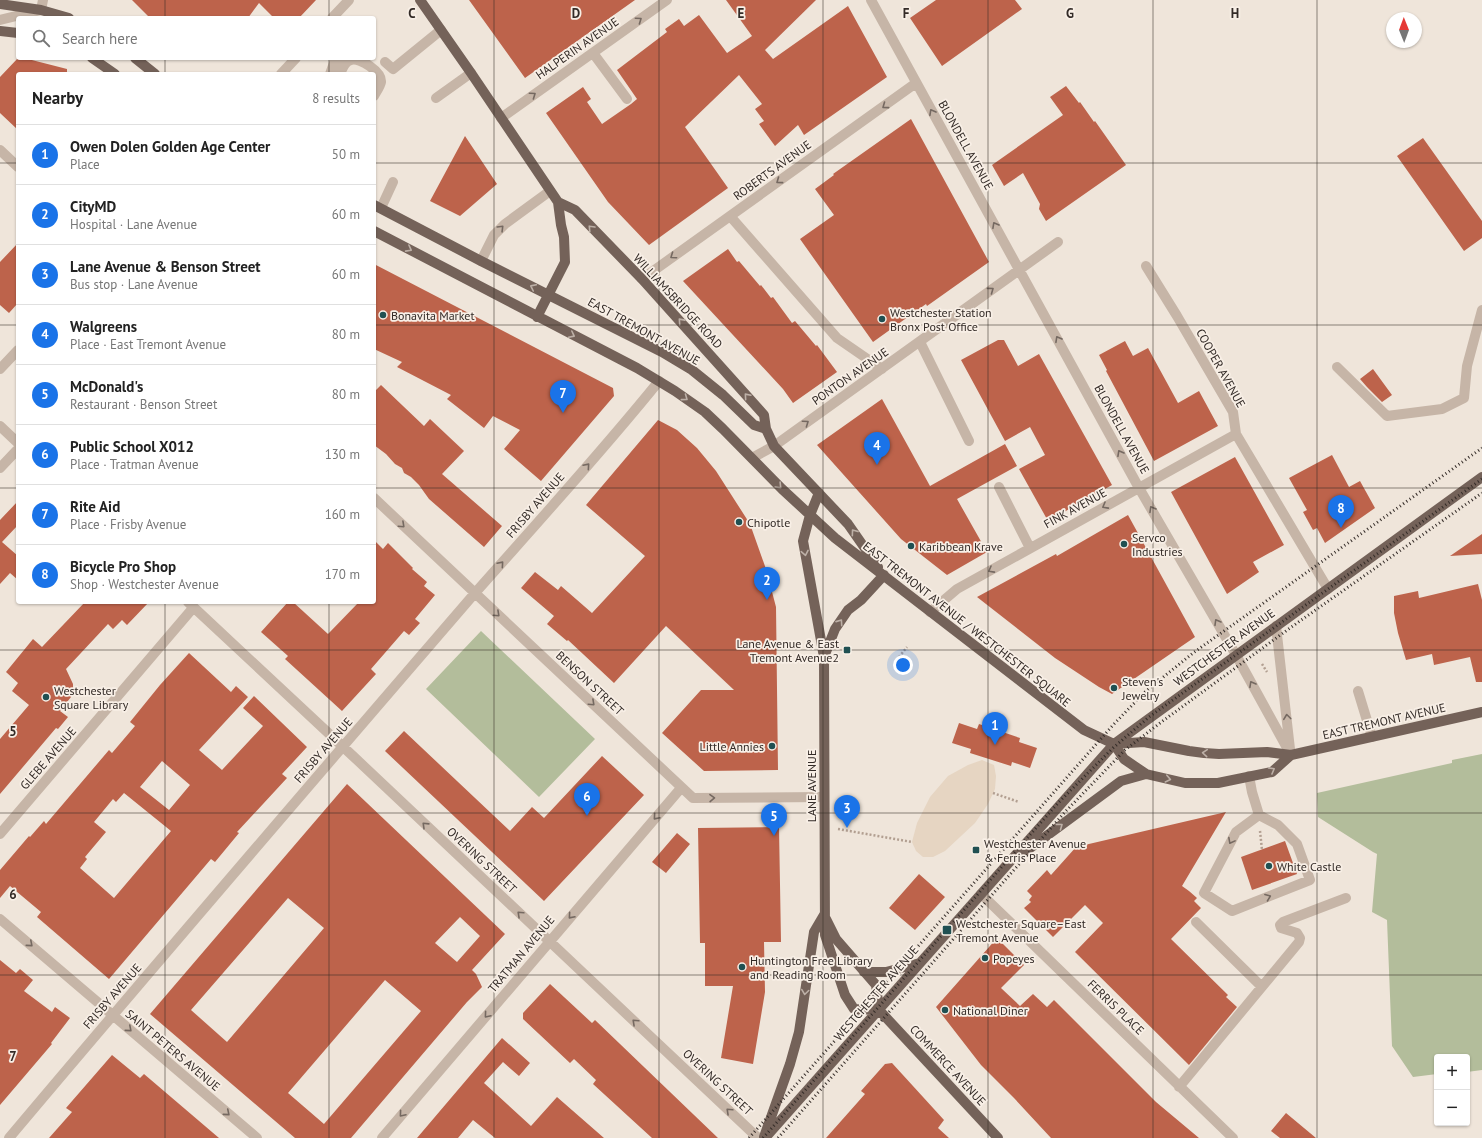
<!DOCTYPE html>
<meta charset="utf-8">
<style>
body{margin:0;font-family:"PT Sans",sans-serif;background:#f6f6f6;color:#222}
.controls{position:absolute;right:12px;bottom:12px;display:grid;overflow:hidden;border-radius:4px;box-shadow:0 1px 3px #0004}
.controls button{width:36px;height:36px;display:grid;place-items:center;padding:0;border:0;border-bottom:1px solid #e0e0e0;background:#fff;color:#222;font:20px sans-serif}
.compass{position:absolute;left:1386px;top:12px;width:36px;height:36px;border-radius:50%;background:#fff;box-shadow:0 1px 3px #0004;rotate:359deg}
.you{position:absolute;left:903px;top:665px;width:14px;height:14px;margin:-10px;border:3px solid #fff;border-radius:50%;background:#1a73e8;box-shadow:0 0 0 6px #1a73e833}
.badge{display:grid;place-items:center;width:26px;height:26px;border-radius:50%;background:#1a73e8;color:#fff;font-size:13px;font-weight:700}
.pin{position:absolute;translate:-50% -33px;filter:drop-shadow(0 1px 2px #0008)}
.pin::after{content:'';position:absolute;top:21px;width:14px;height:12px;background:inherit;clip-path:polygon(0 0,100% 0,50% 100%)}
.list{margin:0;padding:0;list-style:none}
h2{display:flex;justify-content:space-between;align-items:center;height:52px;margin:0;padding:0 16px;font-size:17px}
h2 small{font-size:13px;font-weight:400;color:#767676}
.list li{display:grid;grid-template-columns:26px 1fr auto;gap:12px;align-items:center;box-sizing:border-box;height:60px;padding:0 16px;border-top:1px solid #e0e0e0}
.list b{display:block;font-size:15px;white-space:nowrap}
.list p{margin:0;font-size:13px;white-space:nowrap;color:#767676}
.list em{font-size:13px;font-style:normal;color:#767676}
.icon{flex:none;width:22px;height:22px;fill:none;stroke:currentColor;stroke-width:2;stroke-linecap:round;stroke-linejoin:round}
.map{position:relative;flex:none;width:1482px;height:1138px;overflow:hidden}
.search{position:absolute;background:#fff;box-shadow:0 1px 3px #0004;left:16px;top:16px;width:360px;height:44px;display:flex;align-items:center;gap:10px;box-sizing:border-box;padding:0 14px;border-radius:4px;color:#767676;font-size:15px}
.panel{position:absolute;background:#fff;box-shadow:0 1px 3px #0004;left:16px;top:72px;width:360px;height:532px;border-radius:4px}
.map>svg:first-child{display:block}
.green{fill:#b3bd9b}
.plaza{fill:#e6d5c2}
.building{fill:#bd634b;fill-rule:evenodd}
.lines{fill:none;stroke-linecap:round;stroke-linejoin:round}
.path{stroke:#b29f91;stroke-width:2.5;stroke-dasharray:2 2;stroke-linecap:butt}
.minor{stroke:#c6b5a7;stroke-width:10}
.major{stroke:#746259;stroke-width:10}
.rail{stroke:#332b27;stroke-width:3;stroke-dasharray:1 3;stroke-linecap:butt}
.oneway{stroke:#756961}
.oneway2{stroke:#bdb0a7}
.grid{fill:none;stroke:#332b27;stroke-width:1;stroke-opacity:0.55}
.poi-dot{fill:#205052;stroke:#f8efe6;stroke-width:1.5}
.labels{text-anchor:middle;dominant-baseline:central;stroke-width:3.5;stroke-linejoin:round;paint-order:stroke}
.street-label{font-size:12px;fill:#332b27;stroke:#f8efe6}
.poi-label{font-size:12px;fill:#332b27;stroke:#f8efe6;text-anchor:start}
.grid-label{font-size:13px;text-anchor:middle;font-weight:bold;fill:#332b27;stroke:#f8efe6;stroke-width:3.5;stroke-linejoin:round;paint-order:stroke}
</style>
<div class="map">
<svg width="1482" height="1138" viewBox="0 0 1482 1138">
<rect width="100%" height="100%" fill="#efe5da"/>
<path class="green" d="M481,631l114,108 -56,58 -113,-108z
M1482,754v316l-15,2v-15h-30v17l-24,3 -21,-31 -5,-126 -15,-8 5,-58 -4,-2 -55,-35 -1,-24 135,-30v-3z"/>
<path class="plaza" d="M982,760l12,5 2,11 -1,13 -7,15 -13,19 -30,28 -12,6h-10l-7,-6 -4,-9 5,-19 13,-26 18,-21 20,-11z"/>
<path class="building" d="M132,0h184l-17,18h-25l-15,-15 -11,15h-98z
M469,0h166l-110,78z
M726,0h90l-51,50 8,9 75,-53 39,71 -83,58 -6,-10 -23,21 -16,-22 5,-3 -9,-12 7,-5 -23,-29 -54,52 43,61 -79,57 -41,-43 -62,-89 37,-26 8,12 -4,3 15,22 29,-20 6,-5 -20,-29 50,-38 -2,-3 14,-10 5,7 15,-11 28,38 25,-17z
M936,0h79l7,9 -80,57 -32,-48z
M18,58h6l43,11v5h-49v56l-18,-17v-36z
M1066,86l13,17 1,-1 14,20 1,-1 31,44 -80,56 -7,-12 1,-5 -17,-31 -19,13 -12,-21 71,-50 -13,-18z
M911,119l78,143 -62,44 -1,-2 -53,38 -73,-103 34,-24 -19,-26 19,-14 -1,-1z
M465,136l32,48 -37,32 -30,-15z
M1423,138l59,83v17l-18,13 -67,-95z
M18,243v60l-9,10 -9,-8v-43z
M728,249l9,13 2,-1 21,25 1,-1 10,13 2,-1 19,26 3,-2 21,25 1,-1 20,27 -44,31 -10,-14 -100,-108z
M374,264l239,124 1,8 -73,85 -37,-32 16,-19 -27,-14 -9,12 -37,-29 4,-4 -54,-28 5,-5 -28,-13z
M998,340h6l14,26 21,-12 73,131 -64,36 -29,-52 26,-14 -15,-28 -25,14 -44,-81z
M1125,341l8,15 15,-8 30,55 21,-12 19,35 -64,35 -48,-90 1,-1 -8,-15z
M1373,369l19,26 -10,7 -15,-15 -7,-8z
M381,385l43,41 6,-7 34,32 -22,23 60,52 -18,21 -55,-48 -10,-14 -8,-8 -7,-4 -2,-5 -7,-4 -9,-10 -12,-9v-53z
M882,399l48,87 75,-42 12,22 -60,33 30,53 -40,23 -46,-36 -84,-94z
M658,420l19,10 20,18 19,23 34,53 16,45 10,38 2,163 -74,1 -42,-38 39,-43h33l-68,-64 -52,57 -46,-43 -1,1 -20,-17 7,-8 -33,-28 14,-16 23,18 3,-4 31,27 53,-57 -59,-51z
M1332,455l17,32 11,-6 15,27 -50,35 -8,-15 -4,2 -10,-18 4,-2 -18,-32z
M1235,457l49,88 -31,17 6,10 -32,22 -56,-102z
M18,501v24l-16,17 16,14v24l-8,-7 -10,11v-64z
M1128,515l67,122 -83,57 -13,-7 -44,-29 -78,-61 79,-43 1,2z
M1482,534v20l-32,2z
M374,540l9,9 5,-6 25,25 -1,1 15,13 -3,4 11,9 -20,24 5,4 -11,12 -5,-4 -33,38 5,5 -34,37 -57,-52 3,-3 -27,-24 27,-30h5l35,32 31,-32h15z
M1478,584l4,16v82h-6l-6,-25 -36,8 -2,-11 -26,6 -8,-27 -4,-20v-17l24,-5 1,7z
M85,602h64l-22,23 -5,-5 -9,9 -5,-5 -42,45 7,15v7l-2,6 -11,14 8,6 -10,12 -2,-1 -56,66v-55l29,-34 -17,-14 6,-8 -12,-11 27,-33 9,8z
M189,653l42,39 5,-6 12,11 -49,53 23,20 41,-44 -20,-18 11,-12 53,51 -25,27 5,4 -50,54 2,1 -24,29 -4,-3 -102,120 -72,-62 4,-5 -31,-26 -10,12v-28l29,-34 1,1 14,-16 2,3 63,-74 3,3 23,-27 -5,-4 30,-37zM162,761l28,24 -21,25 -29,-23zM124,793l47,38 -57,67 -34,-30 7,-9 -2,-2 21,-25 -12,-10 19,-23 3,3z
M959,723l18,6 2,-5 41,14 -1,4 18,6 -7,20 -18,-6 -1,4 -41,-13 1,-4 -19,-6z
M404,731l106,100 22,-24 12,11 58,-62 42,39 -100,106 -159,-150z
M347,784l158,150 -33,36 4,4 6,13 -15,15 -116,136h-56l-145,-124zM288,898l36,30 -97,114 -36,-32zM460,917l20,19 -23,26 -22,-19zM385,980l36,31 -97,113 -36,-31z
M1226,812l-44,74 7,5 8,7 -3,3 7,7 -30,31 57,56 -2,2 11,10 -48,58 -114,-113 28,-29 -18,-18 -32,32 -29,-29 7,-6 -2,-2 3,-4 -5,-5 20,-21 4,5 25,-28z
M779,827l2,115h-17l1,50 -12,72 -32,-6 12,-72h-28v-43h-5l-2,-115z
M677,833l13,11 -24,29 -14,-11z
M1285,841l12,33 -45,16 -11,-33z
M919,874l26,23 -30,33 -26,-22z
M997,938l27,27 -23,23 19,18 13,-12 14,13 7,-7 102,102 43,36h-148l-37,-40 -33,-33 -45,-58z
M0,960l16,13 4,-4 13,11 -9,11 28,21 3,-5 15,11 -19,25 1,1 -52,61z
M550,984l42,39 3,-3 123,118h-66l-59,-54 3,-4 -22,-21 -4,4 -47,-44v-6z
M502,1038l28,25 -11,13 -16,-14 -19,21 47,43 26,-29 47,41h-109l-22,-18 -15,18h-41z
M112,1055l28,23 4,-4 75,64h-170l23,-26 -6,-4z
M892,1063l52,57 -6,8 11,10h-123l39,-44 -4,-3 24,-27z
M1286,1113l30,25h-36l-9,-7z"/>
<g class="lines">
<path class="path" d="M899,657l8,-10
M1262,664l5,8
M993,793l26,9
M838,829l74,13
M1260,831l2,19"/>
<path class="minor" d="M871,0l268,488 97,167 55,100
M332,18l17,-18
M0,20l41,-10 2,-10
M593,53l34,46
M385,62l8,7 48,-39
M281,74l15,-16
M330,74l4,-11 5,-5
M340,74c2,-5 5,-13 11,-14 9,-3 31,12 30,22 -1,5 -5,10 -7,14
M436,98l35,-25
M501,118l166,-118
M0,150l18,17
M381,208l12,-26
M730,216l107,122 45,31
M481,261l13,-26 11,-11 45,-33
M1146,266l31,50 56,96 3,22 92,155
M642,279l274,-196
M920,342l49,99
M1337,367l50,49 55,-7 22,-11 3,-32 15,-56
M0,369l18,-19
M0,426l18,17
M752,458l22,-12 284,-204
M0,468l18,-19
M999,487l31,61
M374,498l319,300 130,-1
M188,602l166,155 404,381
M930,612l27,-23 279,-155
M1276,626l14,123
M1358,691l14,46
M1249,776l3,16 7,23 19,10 19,19 13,36 -78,31 -28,-18 32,-61 23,-17
M0,834l193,-226
M981,894l252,244
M0,919l257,219
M1196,922l65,64
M1179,1087l120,-145 1,-4 -3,-5 -16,-5 -1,-3 3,-3 63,-24
M9,1138c154,-183 310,-364 466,-545 62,-70 125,-139 184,-212
M382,1138l299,-350"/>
<path class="major" d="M420,0l51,73 87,129 3,23 3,12 1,25 -28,55
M0,4l41,6 28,8
M0,31l18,2
M92,58l23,16
M135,58l20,16
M558,202l17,8 67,69 122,136 2,14 8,17 74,78 30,43
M374,205l107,56 181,91 30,18 31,25 31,30 12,4
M374,231l263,137 38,23 30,21 18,17 59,60 53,49 249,192 30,14 30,-2 45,9 15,2 15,1 48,-2 24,3 191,-43
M819,493l-9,22 -7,26 21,116 1,278 20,60 9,14 25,1
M824,657l11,-28 13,-19 13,-10 23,-25
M1114,744l10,15 22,15 39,9h33l54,-11 19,-17
M1022,854l99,-73 25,-7
M826,919l10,20 40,46 3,25
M864,972h22l34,-9
M879,1010l119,128
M764,1137l26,-73 9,-32 15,-100 10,-17
M765,1138l349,-394 368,-267"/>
<path class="rail" d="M749,1138l364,-413 32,-33 48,-39 289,-205
M763,1138l296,-336 54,-54 36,-31 333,-238
M778,1138l288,-327 59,-61 35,-27 130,-95 192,-135"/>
</g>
<defs><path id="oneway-chevron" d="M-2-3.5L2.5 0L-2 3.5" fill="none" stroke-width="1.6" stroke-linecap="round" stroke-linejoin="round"/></defs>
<g class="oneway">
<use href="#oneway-chevron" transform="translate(639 20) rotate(-35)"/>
<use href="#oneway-chevron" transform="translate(533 95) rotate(-35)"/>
<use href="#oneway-chevron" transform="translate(885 106) rotate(144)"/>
<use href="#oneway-chevron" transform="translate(932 112) rotate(-119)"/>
<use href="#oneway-chevron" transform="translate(779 181) rotate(144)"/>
<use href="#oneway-chevron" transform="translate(995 225) rotate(-119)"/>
<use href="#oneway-chevron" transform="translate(501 228) rotate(-45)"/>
<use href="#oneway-chevron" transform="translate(673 256) rotate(145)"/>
<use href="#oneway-chevron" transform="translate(991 290) rotate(-36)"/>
<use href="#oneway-chevron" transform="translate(1058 339) rotate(-119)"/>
<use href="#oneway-chevron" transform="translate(806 423) rotate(-35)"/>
<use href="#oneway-chevron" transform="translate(1120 453) rotate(-119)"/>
<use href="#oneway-chevron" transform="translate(587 466) rotate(-49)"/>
<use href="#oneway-chevron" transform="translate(1105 506) rotate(151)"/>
<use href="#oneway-chevron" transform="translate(1152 509) rotate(-120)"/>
<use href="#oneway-chevron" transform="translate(402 525) rotate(43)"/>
<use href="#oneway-chevron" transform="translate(501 564) rotate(-49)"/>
<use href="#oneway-chevron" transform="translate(991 570) rotate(151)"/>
<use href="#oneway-chevron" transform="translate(497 614) rotate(43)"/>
<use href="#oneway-chevron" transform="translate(1217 622) rotate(-120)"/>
<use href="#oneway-chevron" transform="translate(1252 684) rotate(-119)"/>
<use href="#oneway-chevron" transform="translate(592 703) rotate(43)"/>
<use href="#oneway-chevron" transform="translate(1287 717) rotate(-97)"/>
<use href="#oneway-chevron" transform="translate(712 798) rotate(-1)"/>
<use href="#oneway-chevron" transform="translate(656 817) rotate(131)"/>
<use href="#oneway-chevron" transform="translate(425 825) rotate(-136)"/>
<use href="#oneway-chevron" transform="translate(1231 841) rotate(118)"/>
<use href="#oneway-chevron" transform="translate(1268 897) rotate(-21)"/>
<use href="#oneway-chevron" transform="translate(520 914) rotate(-137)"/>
<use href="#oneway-chevron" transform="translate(571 916) rotate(131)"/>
<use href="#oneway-chevron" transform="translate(30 944) rotate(41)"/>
<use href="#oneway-chevron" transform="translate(487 1015) rotate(130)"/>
<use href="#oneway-chevron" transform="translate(635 1022) rotate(-137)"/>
<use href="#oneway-chevron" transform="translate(129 1029) rotate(41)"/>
<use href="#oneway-chevron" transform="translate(729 1111) rotate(-137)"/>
<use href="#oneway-chevron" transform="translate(227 1113) rotate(40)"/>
<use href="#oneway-chevron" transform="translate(402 1114) rotate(130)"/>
</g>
<g class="oneway2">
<use href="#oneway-chevron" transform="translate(591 228) rotate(-133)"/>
<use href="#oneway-chevron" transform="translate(409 249) rotate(28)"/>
<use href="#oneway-chevron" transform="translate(533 287) rotate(-154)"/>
<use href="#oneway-chevron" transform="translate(681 321) rotate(-132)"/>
<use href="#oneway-chevron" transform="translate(572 335) rotate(27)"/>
<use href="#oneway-chevron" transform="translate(747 396) rotate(-131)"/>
<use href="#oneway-chevron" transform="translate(685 398) rotate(36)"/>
<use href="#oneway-chevron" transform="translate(779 486) rotate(46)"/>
<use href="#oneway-chevron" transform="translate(854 532) rotate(-126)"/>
<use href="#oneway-chevron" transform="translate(805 553) rotate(79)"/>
<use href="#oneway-chevron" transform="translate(840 622) rotate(-55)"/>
<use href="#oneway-chevron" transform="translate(1205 753) rotate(-175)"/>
<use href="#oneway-chevron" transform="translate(1272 770) rotate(-29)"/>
<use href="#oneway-chevron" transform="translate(1168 779) rotate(13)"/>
<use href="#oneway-chevron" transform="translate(1060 826) rotate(-36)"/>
<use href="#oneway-chevron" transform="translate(805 992) rotate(98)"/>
</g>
<path class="grid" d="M165,0v18M329,0v18M494,0v1138M659,0v1138M823,0v1138M988,0v1138M1153,0v1138M1317,0v1138M165,58v16M329,58v16M0,163h18M374,163h1108M0,325h18M374,325h1108M0,488h18M374,488h1108M165,602v536M329,602v536M0,650h1482M0,813h1482M0,975h1482"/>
<g class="poi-dot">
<circle cx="383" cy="315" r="4"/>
<circle cx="882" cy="319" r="4"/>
<circle cx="739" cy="522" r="4"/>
<circle cx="1124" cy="544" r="4"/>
<circle cx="911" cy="546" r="4"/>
<rect x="843" y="646" width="8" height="8" rx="2"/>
<circle cx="1114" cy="688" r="4"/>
<circle cx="46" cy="697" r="4"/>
<circle cx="772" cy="746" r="4"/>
<rect x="972" y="846" width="8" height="8" rx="2"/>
<circle cx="1269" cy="866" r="4"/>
<rect x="942" y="925" width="10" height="10" rx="2"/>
<circle cx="985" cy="958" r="4"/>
<circle cx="742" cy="967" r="4"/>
<circle cx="945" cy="1010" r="4"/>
</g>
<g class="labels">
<g class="street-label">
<text transform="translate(577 48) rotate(-35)">HALPERIN AVENUE</text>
<text transform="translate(966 145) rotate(61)">BLONDELL AVENUE</text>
<text transform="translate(772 170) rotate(-36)">ROBERTS AVENUE</text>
<text transform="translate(678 301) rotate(47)">WILLIAMSBRIDGE ROAD</text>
<text transform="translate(644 331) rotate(29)">EAST TREMONT AVENUE</text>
<text transform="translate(1221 368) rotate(61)">COOPER AVENUE</text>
<text transform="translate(850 376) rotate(-35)">PONTON AVENUE</text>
<text transform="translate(1122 429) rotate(61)">BLONDELL AVENUE</text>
<text transform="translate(535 505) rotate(-49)">FRISBY AVENUE</text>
<text transform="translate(1075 508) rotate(-29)">FINK AVENUE</text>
<text transform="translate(967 624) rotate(38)">EAST TREMONT AVENUE / WESTCHESTER SQUARE</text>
<text transform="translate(1224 647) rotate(-36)">WESTCHESTER AVENUE</text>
<text transform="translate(590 683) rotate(43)">BENSON STREET</text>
<text transform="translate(1384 721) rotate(-13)">EAST TREMONT AVENUE</text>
<text transform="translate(323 750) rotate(-49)">FRISBY AVENUE</text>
<text transform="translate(48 758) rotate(-49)">GLEBE AVENUE</text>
<text transform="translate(811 786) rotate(-90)">LANE AVENUE</text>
<text transform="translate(482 860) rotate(43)">OVERING STREET</text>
<text transform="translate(521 954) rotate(-50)">TRATMAN AVENUE</text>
<text transform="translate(876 993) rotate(-49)">WESTCHESTER AVENUE</text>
<text transform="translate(112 996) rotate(-49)">FRISBY AVENUE</text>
<text transform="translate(1116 1007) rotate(44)">FERRIS PLACE</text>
<text transform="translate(173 1050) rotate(40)">SAINT PETERS AVENUE</text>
<text transform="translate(948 1065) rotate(47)">COMMERCE AVENUE</text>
<text transform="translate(718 1082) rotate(43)">OVERING STREET</text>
</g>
<g class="poi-label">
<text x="890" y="312">Westchester Station<tspan x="890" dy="14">Bronx Post Office</tspan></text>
<text x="391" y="315">Bonavita Market</text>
<text x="747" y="522">Chipotle</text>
<text x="1132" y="537">Servco<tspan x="1132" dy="14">Industries</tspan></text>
<text x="919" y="546">Karibbean Krave</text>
<text x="839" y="643" text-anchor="end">Lane Avenue &amp; East<tspan x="839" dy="14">Tremont Avenue2</tspan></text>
<text x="1122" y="681">Steven's<tspan x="1122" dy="14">Jewelry</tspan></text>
<text x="54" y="690">Westchester<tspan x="54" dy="14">Square Library</tspan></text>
<text x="764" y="746" text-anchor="end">Little Annies</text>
<text x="984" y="843">Westchester Avenue<tspan x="984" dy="14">&amp; Ferris Place</tspan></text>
<text x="1277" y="866">White Castle</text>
<text x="956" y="923">Westchester Square–East<tspan x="956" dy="14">Tremont Avenue</tspan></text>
<text x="993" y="958">Popeyes</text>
<text x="750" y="960">Huntington Free Library<tspan x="750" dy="14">and Reading Room</tspan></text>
<text x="953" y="1010">National Diner</text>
</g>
</g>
<g class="grid-label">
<text x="412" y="18">C</text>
<text x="576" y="18">D</text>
<text x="741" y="18">E</text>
<text x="906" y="18">F</text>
<text x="1070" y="18">G</text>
<text x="1235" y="18">H</text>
<text x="13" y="736">5</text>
<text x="13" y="899">6</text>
<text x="13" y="1061">7</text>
</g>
</svg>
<div class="controls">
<button>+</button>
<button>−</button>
</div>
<svg class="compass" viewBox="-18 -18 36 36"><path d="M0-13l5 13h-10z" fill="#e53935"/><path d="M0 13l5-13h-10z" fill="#767676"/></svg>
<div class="you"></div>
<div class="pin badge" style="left:995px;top:745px">1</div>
<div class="pin badge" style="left:767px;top:600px">2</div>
<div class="pin badge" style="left:847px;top:828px">3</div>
<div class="pin badge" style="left:877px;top:465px">4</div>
<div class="pin badge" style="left:774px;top:836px">5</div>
<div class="pin badge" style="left:587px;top:816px">6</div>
<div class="pin badge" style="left:563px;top:413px">7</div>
<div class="pin badge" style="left:1341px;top:528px">8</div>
<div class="search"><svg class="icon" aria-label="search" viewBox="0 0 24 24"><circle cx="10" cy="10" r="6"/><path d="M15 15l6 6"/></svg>Search here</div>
<section class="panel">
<h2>Nearby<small>8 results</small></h2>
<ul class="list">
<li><span class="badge">1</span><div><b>Owen Dolen Golden Age Center</b><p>Place</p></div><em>50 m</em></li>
<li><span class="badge">2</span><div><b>CityMD</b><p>Hospital · Lane Avenue</p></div><em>60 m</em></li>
<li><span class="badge">3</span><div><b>Lane Avenue &amp; Benson Street</b><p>Bus stop · Lane Avenue</p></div><em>60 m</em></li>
<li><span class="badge">4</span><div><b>Walgreens</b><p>Place · East Tremont Avenue</p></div><em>80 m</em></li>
<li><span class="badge">5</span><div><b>McDonald's</b><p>Restaurant · Benson Street</p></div><em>80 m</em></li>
<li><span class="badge">6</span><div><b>Public School X012</b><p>Place · Tratman Avenue</p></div><em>130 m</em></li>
<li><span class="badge">7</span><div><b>Rite Aid</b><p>Place · Frisby Avenue</p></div><em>160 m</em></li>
<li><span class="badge">8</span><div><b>Bicycle Pro Shop</b><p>Shop · Westchester Avenue</p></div><em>170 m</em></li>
</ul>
</section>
</div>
